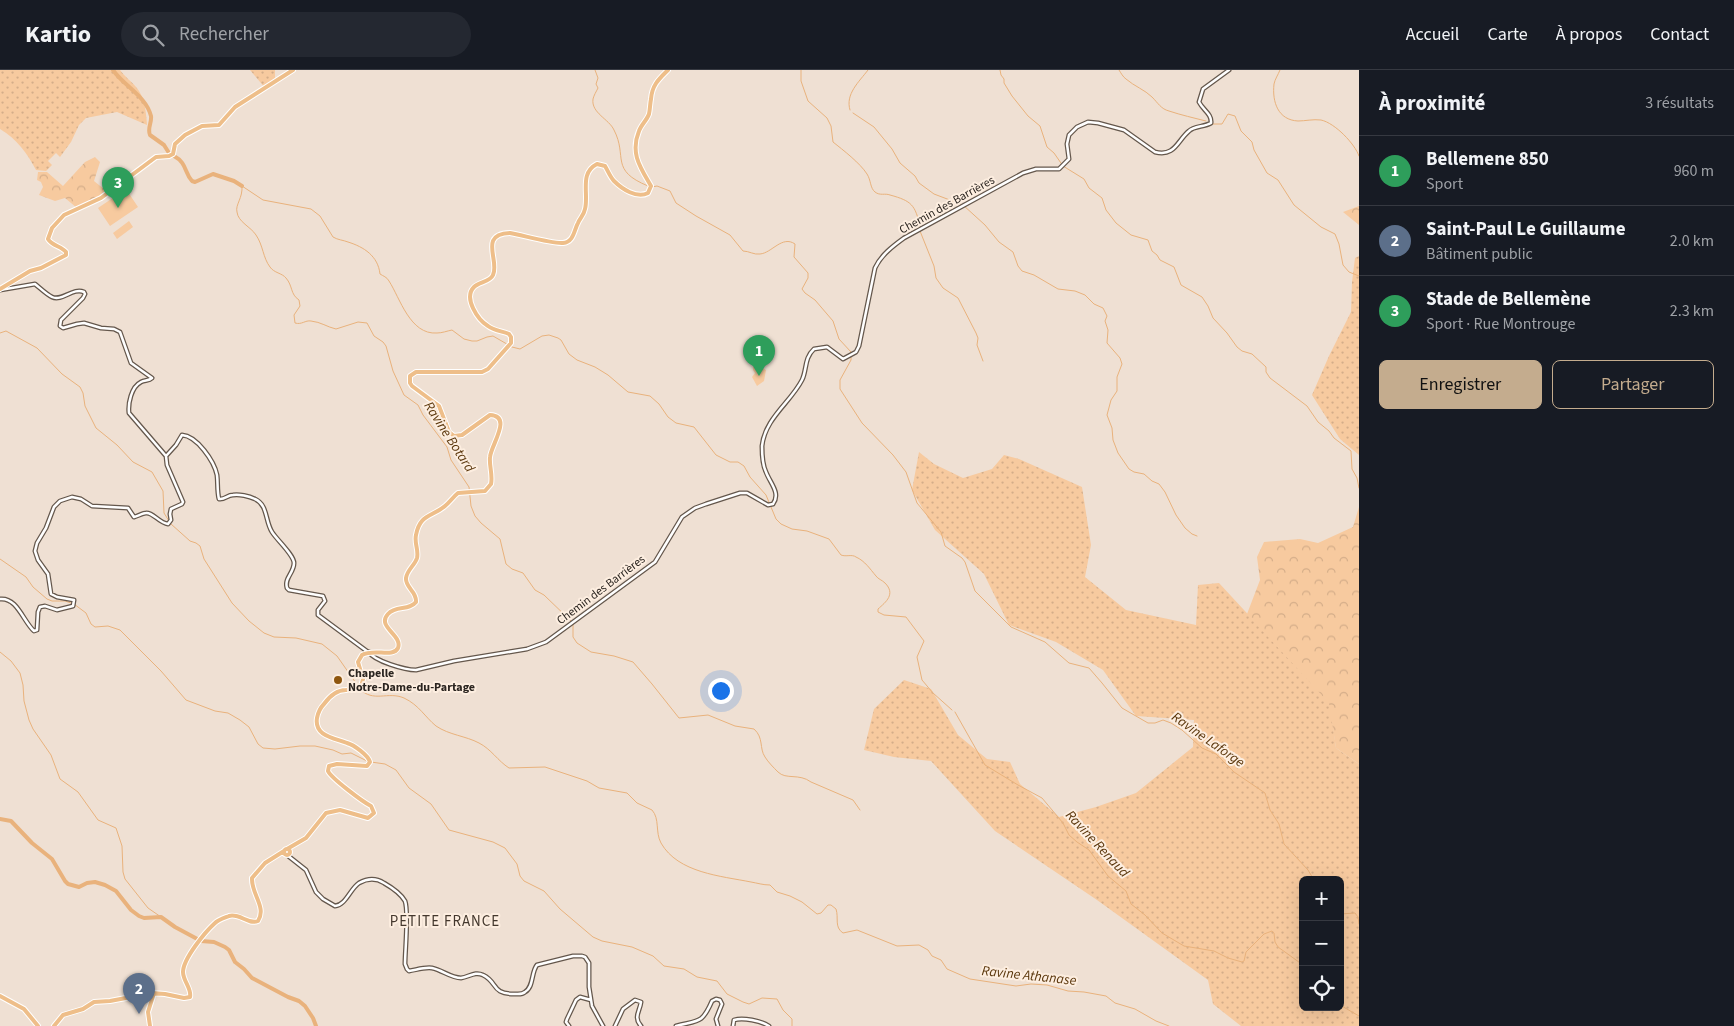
<!DOCTYPE html>
<html lang="fr">
<meta charset="utf-8">
<style>
body{margin:0;font-family:"Source Sans 3",sans-serif;background:#242831;color:#f1f3f6}
.controls{position:absolute;right:15px;bottom:15px;display:grid;overflow:hidden;border-radius:8px;box-shadow:0 5px 20px #0002}
.controls button{width:45px;height:45px;display:grid;place-items:center;padding:0;border:0;border-bottom:1px solid #363941;background:#171b24;color:#f1f3f6;font:25px sans-serif}
.you{position:absolute;left:720px;top:620px;width:18px;height:18px;margin:-12px;border:4px solid #fff;border-radius:50%;background:#1a73e8;box-shadow:0 0 0 8px #1a73e833}
.badge{display:grid;place-items:center;width:32px;height:32px;border-radius:50%;background:#c4ac8e;color:#fff;font-size:16px;font-weight:700}
.pin{position:absolute;translate:-50% -41px;filter:drop-shadow(0 1px 2px #0008)}
.pin::after{content:'';position:absolute;top:26px;width:18px;height:15px;background:inherit;clip-path:polygon(0 0,100% 0,50% 100%)}
.list{margin:0;padding:0;list-style:none}
h2{display:flex;justify-content:space-between;align-items:center;height:65px;margin:0;padding:0 20px;font-size:21px}
h2 small{font-size:16px;font-weight:400;color:#9ea1a6}
.list li{display:grid;grid-template-columns:32px 1fr auto;gap:15px;align-items:center;box-sizing:border-box;height:70px;padding:0 20px;border-top:1px solid #363941}
.list b{display:block;font-size:19px;white-space:nowrap}
.list p{margin:0;font-size:16px;white-space:nowrap;color:#9ea1a6}
.list em{font-size:16px;font-style:normal;color:#9ea1a6}
.actions{display:flex;gap:10px;padding:15px 20px}
.actions a{flex:1;padding:11px 0;border:1px solid #c4ac8e;border-radius:8px;text-align:center;font-size:18px;color:#c4ac8e}
.actions .main{background:#c4ac8e;color:#111}
.icon{flex:none;width:28px;height:28px;fill:none;stroke:currentColor;stroke-width:2;stroke-linecap:round;stroke-linejoin:round}
.map{position:relative;flex:none;width:1359px;height:956px;overflow:hidden}
header{display:flex;align-items:center;gap:30px;box-sizing:border-box;height:70px;padding:0 25px;background:#171b24;border-bottom:1px solid #363941}
header strong{font-size:24px}
nav{display:flex;gap:28px;margin-inline-start:auto;font-size:18px}
.search{width:350px;height:45px;background:#242831;display:flex;align-items:center;gap:12px;box-sizing:border-box;padding:0 18px;border-radius:28px;color:#9ea1a6;font-size:19px}
main{display:flex}
aside{flex:1;background:#171b24}
.map>svg:first-child{display:block}
.grass{fill:url(#grass-dots);fill-rule:evenodd}
.forest{fill:url(#forest-crowns)}
.pitch{fill:#f7ca9f}
.lines{fill:none;stroke-linecap:round;stroke-linejoin:round}
.stream{stroke:#e9b27c;stroke-width:1}
.river{stroke:#e9b27c;stroke-width:4}
.minor-casing{stroke:#64574c;stroke-width:5}
.major-casing{stroke:#fff;stroke-width:6}
.minor{stroke:#fff;stroke-width:2.5}
.major{stroke:#eebe89;stroke-width:4}
.poi-dot{fill:#8e560e;stroke:#fdeee0;stroke-width:2}
.labels{text-anchor:middle;dominant-baseline:central;stroke-width:4;stroke-linejoin:round;paint-order:stroke}
.street-label{font-size:12px;fill:#2b2520;stroke:#fdeee0}
.poi-label{font-size:12px;font-weight:bold;fill:#2b2520;stroke:#fdeee0;text-anchor:start}
.water-label{font-size:14px;font-style:italic;fill:#5a360b;stroke:#fdeee0}
.quarter-label{font-size:15px;letter-spacing:1px;fill:#44382d;stroke:#fdeee0}
</style>
<header>
<strong>Kartio</strong>
<div class="search"><svg class="icon" aria-label="search" viewBox="0 0 24 24"><circle cx="10" cy="10" r="6"/><path d="M15 15l6 6"/></svg>Rechercher</div>
<nav><a>Accueil</a><a>Carte</a><a>À propos</a><a>Contact</a></nav>
</header>
<main>
<div class="map">
<svg width="1359" height="956" viewBox="0 0 1359 956">
<defs>
<pattern id="grass-dots" width="8" height="8" patternUnits="userSpaceOnUse" patternTransform="scale(1.25)"><rect width="8" height="8" fill="#f7ca9f"/><path d="M2 2h.1M6 6h.1" fill="none" stroke="#d4ad89" stroke-width="1.8" stroke-linecap="round"/></pattern>
<pattern id="forest-crowns" width="20" height="18" patternUnits="userSpaceOnUse" patternTransform="scale(1.25)"><rect width="20" height="18" fill="#f7ca9f"/><path d="M2 6a3 3 0 1 1 6 0M12 15a3 3 0 1 1 6 0" fill="none" stroke="#d4ad89"/></pattern>
</defs>
<rect width="100%" height="100%" fill="#efe0d3"/>
<path class="grass" d="M0,0h120c5,7 11,11 16,17 9,10 10,26 11,38l-30,-13 -31,6 -7,7 -8,17 -11,15 -4,-4 -8,8 4,4 -6,6 -10,-1c-9,-17 -19,-31 -36,-41z
M250,0h25v12l-10,6z
M1359,186v199l-19,-16 -28,-44 17,-39 22,-44 1,-30 3,-24z
M919,382l15,12 29,14 29,-9 12,-14 15,4 63,28 9,58 -6,32 41,33 70,15 2,-40 21,-2 111,120 6,45 23,16v262h-118l-28,-22 -5,-24 -111,-80 -102,-69 -64,-70 -37,-4 -30,-7 10,-41 30,-29 27,9 27,46 29,24 23,3 10,22 39,33 37,-10 40,-14 57,-46 1,-27 -58,-4 -33,-46 -47,-28 -47,-17 -25,-51 -49,-44 -23,-40zM1303,810h37v127h-37z"/>
<path class="forest" d="M95,87l5,5 -6,19 15,12 -32,15 -12,-10 -10,3 -16,-6 4,-8 -2,-5 -4,-2 1,-8h9l16,14 22,-24z
M1359,136v19l-16,-13z
M1359,437v257l-23,-16 -7,-45 -82,-89 13,-34 -3,-23 7,-15 36,-3 18,4 35,-16z"/>
<path class="pitch" d="M126,119l12,18 -28,19 -12,-18z
M129,151l4,6 -16,12 -4,-6z
M758,296l8,4 -2,11 -7,5 -5,-9 3,-4 -2,-3v-3z"/>
<g class="lines">
<path class="stream" d="M595,0l3,8 -2,6 2,4c-2,4 -4,7 -5,11 -2,14 16,20 21,31 14,27 -5,40 34,56
M801,0v11l7,20 19,17 4,8 2,16c10,8 27,21 34,32 4,6 3,14 8,18 5,4 10,1 15,3 22,6 25,10 30,31
M1000,0l1,5 3,4v4l8,13 16,20 12,10 7,21 7,6 9,13 21,13 5,9 13,10 4,12 10,13 15,12 17,5 4,11 5,4 3,5 14,7 7,18 21,12 6,9 5,12 14,15 10,14 5,4 10,3 14,13v5l4,6 37,28 11,16 11,9 5,7 17,13 1,18 5,9 2,10
M1119,0c2,3 4,7 7,9 8,7 19,11 26,18 6,6 9,12 17,14 12,4 25,7 37,10
M1280,0c-2,5 -5,9 -6,14 -2,18 4,36 24,37 7,0 15,-2 23,-1 14,3 34,24 38,36
M850,40c-5,-16 9,-28 18,-40
M853,43l21,14 18,22 8,14 15,13 4,7 15,11 29,11 22,20 14,17 14,10 5,14 4,5 12,4 24,14 17,2 10,4 9,9 9,4 4,8 -2,5 3,9 -1,13 13,15 2,6 -5,13v14l-6,9 -4,15 5,13 1,12 5,13 11,16 5,3 10,2 8,7 7,3 6,8 11,23 9,13 7,6 5,2
M1212,54h10l6,-10 7,2 6,15 11,11 2,8 13,23 11,7 16,25 27,22 14,7 4,10 4,21 6,7 10,4
M242,116l21,14 48,9 9,7 13,21c5,3 10,3 15,5 16,5 30,14 32,32 3,2 7,3 9,7 11,17 21,54 48,52 5,0 10,-2 15,-3l12,9 8,2h5l10,-4 6,-1 19,11 8,2 22,-13 7,-1 9,3 3,2 8,14 8,6 18,7 13,8 20,17 22,4 9,8 9,13 8,6 18,4 22,28 14,7h8l6,4 6,11 16,18 10,24 5,5 11,5 15,2 22,8 12,16c5,2 11,-1 15,2 9,4 14,12 20,19 2,3 6,4 9,7 11,11 1,19 -7,26v3l6,3 22,2 18,24 -7,16 5,23 11,13 19,17
M242,116c1,12 -7,19 -5,26 1,10 14,15 19,23 7,10 7,23 14,32 4,6 12,6 16,11 7,8 4,16 13,22l1,6 -6,9 1,8c7,2 10,-3 16,-2 10,1 16,6 25,8l22,-7 9,1 7,13 9,6 3,4 7,25 11,24 14,10 5,10 24,32 4,13 18,27 2,19 4,10 6,7 19,16 6,25 6,5 11,4 12,17 9,5 27,26
M652,117l5,-1 13,5 6,12 20,13 34,19 13,16c6,0 11,4 17,3 12,-1 22,-19 35,-10l-1,13 14,16v5l-6,11 3,4 10,7 18,21 6,18 12,13v8l-11,20v9l22,34 31,32 13,17 11,31 24,29 4,14 17,12 3,4 10,29 36,36 34,15 24,21 20,5 13,15 20,25 26,15h7l8,-3 8,3 11,7 20,18 14,6 18,18 31,21 5,17 9,14 5,20 24,26 6,10
M920,161l14,35 2,12 7,10 15,10 18,35 2,5 -1,7 6,16
M0,263l6,-2 31,17 25,26 18,13 3,6 2,13 11,22 21,17 16,17 19,10 11,19 1,22 5,8
M171,454l19,17 6,2 4,3 4,13 28,44 17,18 15,12 10,4 22,1 26,6 15,12 21,30
M0,489l26,18 7,10 14,12 5,2h13l9,3 12,9 5,11 4,3 13,-1 12,4 41,41 25,29 29,11 13,2 12,7 9,7 9,17 5,4 12,1 25,-3h15l18,4 9,4 9,-1 16,8
M573,554v13l4,6 14,9 23,4 19,6 19,22 27,34 29,-3 27,11 19,3c10,9 5,19 11,28 3,5 9,11 13,15 8,8 21,1 33,10l42,18 7,10
M0,582l11,9 9,12 3,12 1,16 5,19 4,9 18,26 9,24 18,13 20,28 18,8 6,18 1,26 2,7 23,29 13,9
M360,619c13,14 28,2 44,9 15,7 21,19 32,28 13,9 30,10 43,17 12,6 19,18 30,25l36,-1 42,14 12,7 28,5 10,10 15,7c8,9 3,22 9,33 17,30 60,33 90,39 6,1 12,3 19,3l7,7 13,4 12,6 15,12 4,-1 7,-8h3l5,4c3,9 -2,18 7,24l14,-3 40,16 22,-1 9,5 4,6 9,4 6,9 23,10 46,7 15,-2 16,1 21,6 16,1 22,4 9,7 20,6 21,12 13,5
M955,642l30,53 33,20 24,13 21,25 6,12 8,7 12,8 19,26 18,15 5,13 14,11 17,18 22,13 30,5 14,7 14,4 2,-1 2,-9 18,-18 8,-3 2,2 1,9 3,5 25,18
M371,692l14,2 11,6 13,18 22,16 18,26 44,12 12,6 12,16 3,12 4,5 20,10 16,18 33,28 9,4 30,6 21,9 11,10 20,3 13,8 20,4 10,13 16,8 6,2 13,-6 15,1 6,11 9,9v7
M1340,844l15,-1 3,4 1,7
M1340,935l19,11"/>
<path class="river" d="M113,0c11,16 33,26 38,46 1,7 -4,12 -1,19l14,10 5,8
M174,86c13,7 10,16 18,25l3,1 18,-8 21,7 8,5
M0,749l11,2 21,22 20,16 13,22 3,3 11,3 8,-4 8,-1 10,3 11,6 15,19 8,6 5,2 17,-1 14,10 26,14 13,1 11,5 4,3 6,12 9,7 8,9 36,19 11,4 6,5 8,12 3,8"/>
<defs>
<path id="minor" d="M0,220l35,-6c5,4 11,10 17,13 10,5 21,-10 32,-5l1,2 -2,4 -22,22 -1,6 3,2 14,-4 7,-1 17,5 13,1 6,3 11,31 21,15c-3,3 -7,2 -11,4 -10,5 -13,22 -12,31l37,43
M166,386l10,-11 6,-10c15,1 32,26 35,40 1,8 0,16 2,24 6,1 8,-4 14,-4 6,-1 16,1 22,4 13,6 10,22 17,33 5,8 22,23 22,31 0,10 -10,15 -7,25l2,2 34,6 2,5 -7,9v5l50,37
M0,529c17,-2 23,22 34,32l3,-1 1,-18 2,-5 5,-1 12,4 16,-4 1,-6 -17,-3 -6,-3 -3,-20 -10,-14 -3,-9 2,-8 9,-15 8,-21 6,-6 12,-4 9,2 11,7 36,2 6,9c4,-1 9,-4 12,-4 7,-1 13,10 22,11l3,-4 -1,-6 1,-5 11,-5 1,-2 -16,-37 -1,-9
M369,582c5,9 36,18 47,18l38,-9 73,-12 19,-7 109,-80 27,-45 13,-9 11,-4 34,-11h7l21,12 5,-1c8,-11 -3,-21 -7,-32 -3,-6 -4,-19 -4,-26 3,-28 29,-44 40,-66 5,-10 2,-22 12,-31l13,-2 16,12 13,-7 3,-6 16,-78c6,-13 18,-22 29,-30l119,-65 13,-4h23l10,-10 -2,-15 2,-9 8,-8 11,-5 10,1 26,7 31,22c20,5 22,-11 34,-21 5,-5 15,-4 22,-8 1,-9 -8,-13 -12,-21l4,-13 26,-19
M287,785l19,15 10,22 7,7 12,7c11,-1 15,-17 24,-23 9,-5 17,-5 25,0 7,4 17,11 21,18 4,10 0,50 0,63l2,5 2,2c7,-1 15,-4 23,-3 10,2 19,10 29,10 8,-1 14,-7 22,-3 15,7 8,19 31,19 4,0 8,1 11,-2 9,-5 6,-20 12,-27l36,-9h9l3,1 4,6v24l3,19 11,20
M569,956l-3,-4 1,-3 9,-19 4,-3 11,3
M615,956l8,-17 12,-9 6,2c-1,9 -8,15 0,24
M676,956c23,-6 26,-2 36,-25l4,-2 4,1 2,4 -6,15 2,7
M733,956l1,-6c9,-3 27,1 35,6"/>
<path id="major" d="M0,219l30,-18 11,-3 25,-13v-3c-5,-6 -14,-6 -18,-13l4,-11 12,-13 37,-17 55,-41 13,-1 4,-2 2,-10 10,-9 17,-9 17,-1 16,-18 58,-37
M287,779l19,-11 20,-25 14,-3 28,8 6,-5 -3,-7c-8,-4 -40,-28 -43,-35l1,-5 8,-2 30,2 3,-4c-2,-7 -16,-17 -23,-19 -13,-5 -33,-7 -30,-25 1,-5 3,-10 7,-14 5,-7 13,-14 22,-14 6,-1 10,1 15,-3l2,-8 -5,-17 4,-7c12,-7 31,3 36,-7 5,-13 -22,-21 -10,-34 8,-9 21,-3 28,-12 1,-11 -11,-14 -10,-24 1,-8 9,-13 11,-20 2,-8 -3,-15 -1,-23 4,-21 16,-18 29,-29 5,-4 8,-9 13,-13l27,-2 6,-7c2,-9 -2,-18 -1,-27 1,-12 23,-41 0,-42l-28,20 -8,1 -5,-4 -10,-26 -27,-20 -2,-3v-7l6,-4h66l6,-3 23,-26v-6l-2,-3c-6,-3 -15,-3 -21,-8 -10,-6 -25,-28 -14,-39 5,-5 16,-5 19,-12 7,-14 -15,-41 17,-42 12,2 42,11 53,10 11,-1 11,-13 15,-20 2,-5 6,-8 7,-14 4,-15 -6,-36 12,-45l8,2c3,5 5,11 9,15 8,8 23,18 34,12l3,-7c-11,-19 -21,-33 -12,-55 2,-6 8,-11 10,-17 1,-4 1,-10 2,-15 1,-14 8,-20 17,-29
M284 782a3 3 0 1 1 6 0a3 3 0 1 1-6 0Z
M0,926l24,13 14,17
M54,956l9,-11 20,-6 11,-7 16,-1 42,-8 13,1 19,4 6,-1c2,-8 -7,-16 -7,-25 0,-13 22,-40 32,-49 3,-3 9,-5 14,-7 11,-3 19,9 29,5 9,-14 -7,-27 -6,-43l13,-15 19,-12
M150,956l-2,-14 6,-19"/>
</defs>
<use href="#minor" class="minor-casing"/>
<use href="#major" class="major-casing"/>
<use href="#minor" class="minor"/>
<use href="#major" class="major"/>
</g>
<circle class="poi-dot" cx="338" cy="610" r="5"/>
<g class="labels">
<g class="street-label">
<text transform="translate(947 135) rotate(-29)">Chemin des Barrières</text>
<text transform="translate(601 520) rotate(-37)">Chemin des Barrières</text>
</g>
<g class="poi-label">
<text x="348" y="603">Chapelle<tspan x="348" dy="14">Notre-Dame-du-Partage</tspan></text>
</g>
<g class="water-label">
<text transform="translate(449 367) rotate(57)">Ravine Botard</text>
<text transform="translate(1208 670) rotate(35)">Ravine Laforge</text>
<text transform="translate(1097 774) rotate(47)">Ravine Renaud</text>
<text transform="translate(1029 906) rotate(6)">Ravine Athanase</text>
</g>
<g class="quarter-label">
<text x="445" y="851">PETITE FRANCE</text>
</g>
</g>
</svg>
<div class="controls">
<button>+</button>
<button>−</button>
<button><svg class="icon" aria-label="locate" viewBox="0 0 24 24"><circle cx="12" cy="12" r="6"/><path d="M12 2v4M12 18v4M2 12h4M18 12h4"/></svg></button>
</div>
<div class="you"></div>
<div class="pin badge" style="left:759px;top:306px;background:#2e9e5b">1</div>
<div class="pin badge" style="left:139px;top:944px;background:#5c6f8a">2</div>
<div class="pin badge" style="left:118px;top:138px;background:#2e9e5b">3</div>
</div>
<aside>
<h2>À proximité<small>3 résultats</small></h2>
<ul class="list">
<li><span class="badge" style="background:#2e9e5b">1</span><div><b>Bellemene 850</b><p>Sport</p></div><em>960 m</em></li>
<li><span class="badge" style="background:#5c6f8a">2</span><div><b>Saint-Paul Le Guillaume</b><p>Bâtiment public</p></div><em>2.0 km</em></li>
<li><span class="badge" style="background:#2e9e5b">3</span><div><b>Stade de Bellemène</b><p>Sport · Rue Montrouge</p></div><em>2.3 km</em></li>
</ul>
<div class="actions"><a class="main">Enregistrer</a><a>Partager</a></div>
</aside>
</main>
